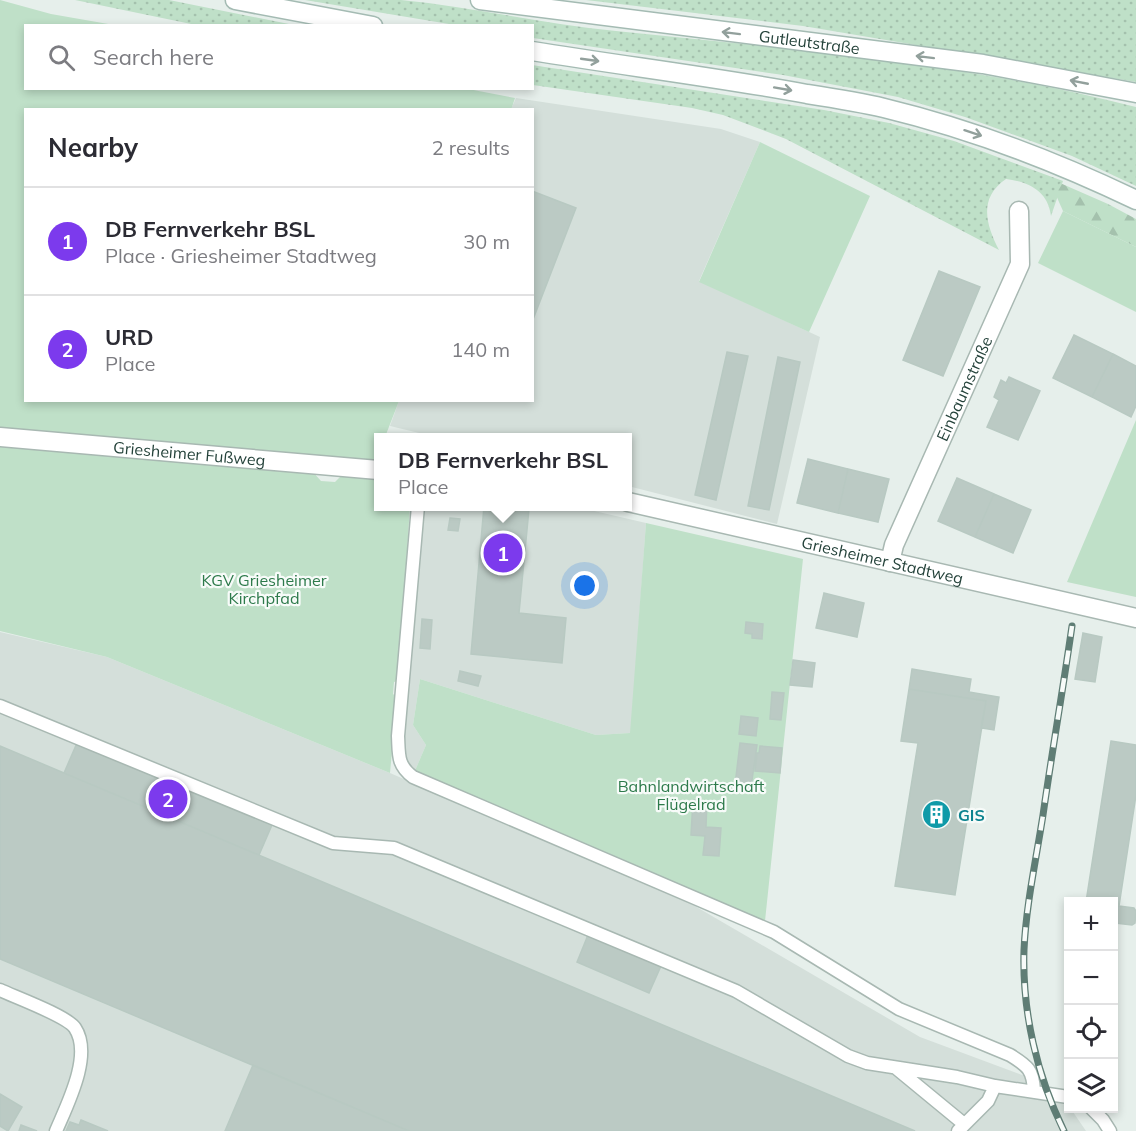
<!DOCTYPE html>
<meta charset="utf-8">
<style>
body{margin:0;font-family:Mulish,sans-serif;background:#f7f7f7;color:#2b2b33}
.controls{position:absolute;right:18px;bottom:18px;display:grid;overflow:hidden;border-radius:0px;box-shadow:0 3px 9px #0003}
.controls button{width:54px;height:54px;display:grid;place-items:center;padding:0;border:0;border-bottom:2px solid #e1e1e2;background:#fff;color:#2b2b33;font:30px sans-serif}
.you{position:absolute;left:585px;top:586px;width:21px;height:21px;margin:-15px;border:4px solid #fff;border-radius:50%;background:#1a73e8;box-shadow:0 0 0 9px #1a73e833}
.badge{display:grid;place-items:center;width:39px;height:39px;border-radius:50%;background:#7c3aed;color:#fff;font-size:20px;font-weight:700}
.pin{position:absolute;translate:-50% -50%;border:3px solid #fff;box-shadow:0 2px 6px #0006}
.popup{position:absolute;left:374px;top:433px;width:258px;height:78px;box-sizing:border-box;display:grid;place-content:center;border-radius:0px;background:#fff;filter:drop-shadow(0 2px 4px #0005);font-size:20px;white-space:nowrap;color:#7c7c81}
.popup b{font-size:22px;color:#2b2b33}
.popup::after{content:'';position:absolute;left:50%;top:100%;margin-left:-12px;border:12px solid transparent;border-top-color:#fff}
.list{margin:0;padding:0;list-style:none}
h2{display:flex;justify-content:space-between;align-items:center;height:78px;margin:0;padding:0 24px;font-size:26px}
h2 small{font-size:20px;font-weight:400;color:#7c7c81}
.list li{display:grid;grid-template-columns:39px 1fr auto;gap:18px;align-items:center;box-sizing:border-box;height:108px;padding:0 24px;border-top:2px solid #e1e1e2}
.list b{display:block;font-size:22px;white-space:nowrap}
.list p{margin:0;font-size:20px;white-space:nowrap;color:#7c7c81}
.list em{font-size:20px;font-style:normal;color:#7c7c81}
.icon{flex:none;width:33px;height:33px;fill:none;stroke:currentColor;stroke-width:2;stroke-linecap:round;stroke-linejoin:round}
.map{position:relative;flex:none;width:1136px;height:1131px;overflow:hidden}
.search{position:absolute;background:#fff;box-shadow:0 3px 9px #0003;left:24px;top:24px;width:510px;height:66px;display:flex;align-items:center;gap:15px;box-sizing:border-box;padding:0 21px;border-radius:0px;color:#7c7c81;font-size:22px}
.panel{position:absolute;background:#fff;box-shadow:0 3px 9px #0003;left:24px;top:108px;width:510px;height:294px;border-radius:0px}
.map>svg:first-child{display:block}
.built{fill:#d4dfda}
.grass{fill:url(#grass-dots)}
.forest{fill:url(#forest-firs)}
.garden{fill:#bfe0c8}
.building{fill:#bbcac4;stroke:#b8c9c2;stroke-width:1.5}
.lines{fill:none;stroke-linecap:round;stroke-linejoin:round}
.service-casing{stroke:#a8b8b2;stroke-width:15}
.minor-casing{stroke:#a8b8b2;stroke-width:21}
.secondary-casing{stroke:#a4bbb3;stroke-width:21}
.service{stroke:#fff;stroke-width:12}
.minor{stroke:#fff;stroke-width:18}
.secondary{stroke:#fff;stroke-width:18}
.rail-casing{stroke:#5f7d75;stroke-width:7}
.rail{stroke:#f7fbf9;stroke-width:4.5;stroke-dasharray:14;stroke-linecap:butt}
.oneway{stroke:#92a09c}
.labels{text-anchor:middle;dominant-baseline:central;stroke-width:4.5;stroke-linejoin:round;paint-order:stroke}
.street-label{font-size:16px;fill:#24423a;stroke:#f7fbf9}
.park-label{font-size:16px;fill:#2d7a4b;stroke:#f7fbf9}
.culture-label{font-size:16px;font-weight:bold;fill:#0d838f;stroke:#f7fbf9;text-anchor:start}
</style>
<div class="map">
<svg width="1136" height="1131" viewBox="0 0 1136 1131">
<defs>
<pattern id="grass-dots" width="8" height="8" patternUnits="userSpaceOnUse" patternTransform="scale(1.5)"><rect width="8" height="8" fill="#bfe0c8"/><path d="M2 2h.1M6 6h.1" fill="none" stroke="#a4c1ad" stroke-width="1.8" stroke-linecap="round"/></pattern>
<pattern id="forest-firs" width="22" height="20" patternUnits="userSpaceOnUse" patternTransform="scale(1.5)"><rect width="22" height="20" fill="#bfe0c8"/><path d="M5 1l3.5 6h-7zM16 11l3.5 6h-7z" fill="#a4c1ad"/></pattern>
</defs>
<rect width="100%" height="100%" fill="#e6efeb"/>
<path class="built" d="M516,98l205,31 39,13 -61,139 121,56 -43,187 -149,-38v-48l-192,-1 -46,-11 9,-25 133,-1v-290l-21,-1z
M424,507h153l69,16 -15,210 -35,2 -176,-56 -7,46 13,20 -12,28 -10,-5 -2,-25z
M0,632l107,25 283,116 303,132 227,132 105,39 46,33 15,22h-1086z"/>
<path class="grass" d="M75,0h94l125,25h-98z
M305,0c32,0 64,0 96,0 72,7 143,24 215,31 174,18 350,32 520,76v79l-64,-30 -107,-39 -67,-20 -115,-22 -250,-37 -1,-12 -77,-1z
M586,0h550v82l-333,-56z
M532,65l292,45 65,13 65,18 109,40 -12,35c-3,-25 -22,-34 -45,-37 -28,19 -20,46 -7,71l-213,-111 -63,-24 -31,-7 -159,-23z"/>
<path class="forest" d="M1060,183l48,21 28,15v28l-73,-36 -8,-18z"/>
<path class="garden" d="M0,0l51,14 63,11 -88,1v62h437l52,10 -4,12h-485v290l373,1 -14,36 -7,1v17l-2,8 -376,-32z
M760,142l110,54 -61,136 -110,-50z
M1063,211l73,36v65l-98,-49z
M1136,420v177l-69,-15z
M0,443l312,28 9,10 14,1 8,-8 35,3v29l32,1 -12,174 -4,1 -1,12 4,3 -7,76 -283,-116 -107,-26z
M646,523l157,36 -38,362 -351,-148 12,-28 -13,-20 7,-46 176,56 34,-2z"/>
<path class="building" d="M532,191l44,17 -44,114z
M939,271l41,16 -37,89 -40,-16z
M1074,335l39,19 -21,43 -39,-19z
M727,352l21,4 -32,144 -21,-5z
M1113,354l23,12v40l-5,11 -39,-20z
M778,357l22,5 -31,148 -21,-4z
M1009,377l31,14 -22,49 -31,-13 12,-27 -5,-3 7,-17 5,3z
M808,459l40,10 -10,44 -41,-10z
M848,469l41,10 -11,43 -40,-9z
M957,478l37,16 -19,43 -37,-16z
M994,494l37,16 -18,43 -38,-16z
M484,506l45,3 -10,104 47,5 -4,45 -91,-9z
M450,518l10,1 -2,12 -10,-1z
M824,593l40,10 -7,34 -41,-9z
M422,619l10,1 -2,29 -10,-1z
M746,622l17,2 -1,15 -10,-1v-4l-7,-1z
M1083,633l19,4 -7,45 -20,-3z
M793,660l22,3 -3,24 -22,-2z
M912,669l59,10 -2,13 30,5 -5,33 -13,-2 5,-27 -77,-12z
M460,671l21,5 -3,10 -20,-5z
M909,689l77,12 -31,194 -60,-9 23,-143 -17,-2z
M772,692l12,1 -3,27 -11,-1z
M741,716l17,2 -2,18 -17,-2z
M1111,741l25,4v50l-17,111 15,2 2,3 -1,12 -3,2 -17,-2 -1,12v-33h-28z
M77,743l195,82 -13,30 -195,-82z
M740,743l17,2 -6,42 -16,-2z
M0,746l337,142 578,243h-506l-409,-172z
M760,746l22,2 -2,25 -25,-2 2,-18h2z
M693,800l14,1 -1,26 15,1 -2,28 -16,-1 2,-19 -14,-1z
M588,935l73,31 -12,27 -72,-31z
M253,1065l156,66h-184z
M0,1094l22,13 -14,24 -8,-5z
M81,1120l27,11h-42l4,-9 9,3z
M21,1125l16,6h-18z"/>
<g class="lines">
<defs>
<path id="service" d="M418,506l-20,230c1,19 -1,29 15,41l361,155 125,77 111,46c18,11 23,15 24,36
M0,706l333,137 61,5 342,143 112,65 19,7 90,14 38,9
M0,990c15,7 67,26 75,38 18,27 -8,77 -19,103
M896,1068l68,56
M1091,1108l12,12 7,11
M958,1131l30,-30 7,-15 73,11"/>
<g id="minor">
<path id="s1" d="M0,437l378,33"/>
<path id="s2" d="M628,502l508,116"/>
<path id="s3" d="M890,562l4,-17 126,-281 -1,-53"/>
</g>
<g id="secondary">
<path d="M235,0l138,26"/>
<path id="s4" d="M480,0l503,64 153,29"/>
<path d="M532,51c92,15 184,26 275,43 26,4 52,8 77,14 87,21 171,53 252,92"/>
</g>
</defs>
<use href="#service" class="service-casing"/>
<use href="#minor" class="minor-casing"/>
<use href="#secondary" class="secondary-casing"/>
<use href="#service" class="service"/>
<use href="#minor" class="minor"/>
<use href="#secondary" class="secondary"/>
<defs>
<path id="rail" d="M1064,1131c-27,-55 -42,-119 -40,-181 2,-45 12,-90 19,-135 9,-63 20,-126 29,-189"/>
</defs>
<use href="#rail" class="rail-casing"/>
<use href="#rail" class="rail"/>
</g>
<defs><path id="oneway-shaft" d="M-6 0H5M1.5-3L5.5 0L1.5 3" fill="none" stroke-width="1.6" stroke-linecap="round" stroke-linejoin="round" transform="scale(1.5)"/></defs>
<g class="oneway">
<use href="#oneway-shaft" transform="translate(731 33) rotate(-173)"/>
<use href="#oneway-shaft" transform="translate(925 57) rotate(-173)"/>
<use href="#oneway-shaft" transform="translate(590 60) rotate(8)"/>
<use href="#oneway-shaft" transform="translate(1079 82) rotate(-169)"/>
<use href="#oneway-shaft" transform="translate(783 89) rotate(10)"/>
<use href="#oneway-shaft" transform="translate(973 133) rotate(18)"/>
</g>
<defs>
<symbol id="building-disc" viewBox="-11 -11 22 22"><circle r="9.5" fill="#0f9aa8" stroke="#f7fbf9"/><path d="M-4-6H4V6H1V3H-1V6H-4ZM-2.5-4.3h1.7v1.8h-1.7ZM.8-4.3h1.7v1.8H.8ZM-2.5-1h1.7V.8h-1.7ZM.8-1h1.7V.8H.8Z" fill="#fff"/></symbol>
</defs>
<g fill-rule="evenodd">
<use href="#building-disc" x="920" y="798" width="33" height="33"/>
</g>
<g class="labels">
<g class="street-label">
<text stroke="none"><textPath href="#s4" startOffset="332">Gutleutstraße</textPath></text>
<text stroke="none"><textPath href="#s3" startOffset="189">Einbaumstraße</textPath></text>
<text stroke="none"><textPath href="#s1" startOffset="190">Griesheimer Fußweg</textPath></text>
<text stroke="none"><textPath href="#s2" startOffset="261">Griesheimer Stadtweg</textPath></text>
</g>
<g class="park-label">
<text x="264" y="580">KGV Griesheimer<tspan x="264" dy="18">Kirchpfad</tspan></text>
<text x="691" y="786">Bahnlandwirtschaft<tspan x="691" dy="18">Flügelrad</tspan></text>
</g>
<g class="culture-label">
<text x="958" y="815">GIS</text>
</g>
</g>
</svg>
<div class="controls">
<button>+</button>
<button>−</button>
<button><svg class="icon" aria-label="locate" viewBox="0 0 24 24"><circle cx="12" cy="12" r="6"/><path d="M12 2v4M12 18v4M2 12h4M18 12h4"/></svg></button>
<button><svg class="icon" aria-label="layers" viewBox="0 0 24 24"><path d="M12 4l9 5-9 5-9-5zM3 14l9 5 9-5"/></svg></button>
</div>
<div class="you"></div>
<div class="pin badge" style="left:503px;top:553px">1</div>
<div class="popup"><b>DB Fernverkehr BSL</b>Place</div>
<div class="pin badge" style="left:168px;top:799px">2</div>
<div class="search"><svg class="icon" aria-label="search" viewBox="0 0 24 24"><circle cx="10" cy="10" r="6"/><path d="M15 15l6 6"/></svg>Search here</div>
<section class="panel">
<h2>Nearby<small>2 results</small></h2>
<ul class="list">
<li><span class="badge">1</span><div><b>DB Fernverkehr BSL</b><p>Place · Griesheimer Stadtweg</p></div><em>30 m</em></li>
<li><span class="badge">2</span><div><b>URD</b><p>Place</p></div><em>140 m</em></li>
</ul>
</section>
</div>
